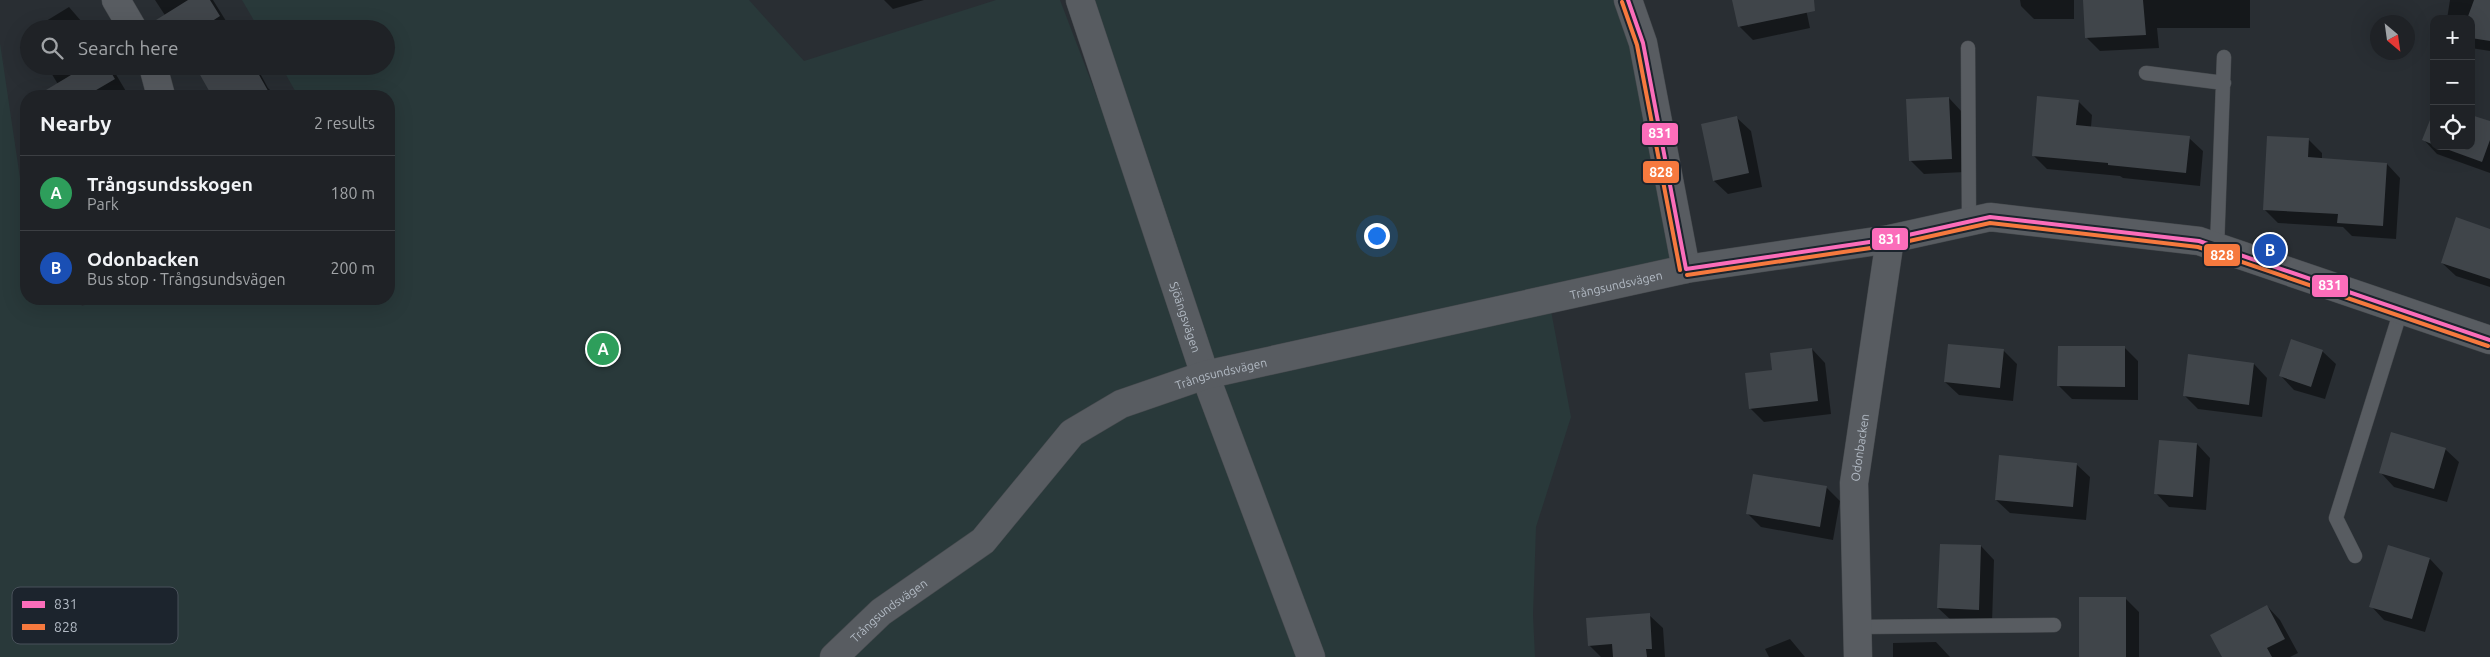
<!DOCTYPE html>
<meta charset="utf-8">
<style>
body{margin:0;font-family:Ubuntu,sans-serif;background:#272a2e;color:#f1f3f6}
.controls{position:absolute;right:15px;top:15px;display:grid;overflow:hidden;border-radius:10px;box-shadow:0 5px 20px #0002}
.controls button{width:45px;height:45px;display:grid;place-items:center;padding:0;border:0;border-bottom:1px solid #3c3f43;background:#1f2226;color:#f1f3f6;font:25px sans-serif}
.compass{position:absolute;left:2370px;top:15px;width:45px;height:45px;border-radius:50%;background:#1f2226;box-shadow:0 5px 20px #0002;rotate:151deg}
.you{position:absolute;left:1376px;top:235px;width:18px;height:18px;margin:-12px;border:4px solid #fff;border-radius:50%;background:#1a73e8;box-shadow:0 0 0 8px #1a73e833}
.badge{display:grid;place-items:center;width:32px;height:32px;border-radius:50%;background:#0b8043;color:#fff;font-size:16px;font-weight:700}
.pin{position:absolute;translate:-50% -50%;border:2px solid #fff;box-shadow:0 1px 5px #0006}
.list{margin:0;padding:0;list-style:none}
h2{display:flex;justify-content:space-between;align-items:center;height:65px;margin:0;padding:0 20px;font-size:21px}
h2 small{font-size:16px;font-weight:400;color:#a1a4a7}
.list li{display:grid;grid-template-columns:32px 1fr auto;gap:15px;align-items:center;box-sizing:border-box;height:75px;padding:0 20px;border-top:1px solid #3c3f43}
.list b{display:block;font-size:19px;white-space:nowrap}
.list p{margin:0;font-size:16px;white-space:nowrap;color:#a1a4a7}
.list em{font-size:16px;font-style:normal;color:#a1a4a7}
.icon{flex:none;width:28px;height:28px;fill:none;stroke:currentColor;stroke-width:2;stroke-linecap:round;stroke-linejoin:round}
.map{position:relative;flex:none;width:2490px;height:657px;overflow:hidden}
.search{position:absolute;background:#1f2226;box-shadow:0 5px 20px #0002;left:20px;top:20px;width:375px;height:55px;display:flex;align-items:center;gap:12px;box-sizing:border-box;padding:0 18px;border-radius:28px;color:#a1a4a7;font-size:19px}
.panel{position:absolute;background:#1f2226;box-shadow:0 5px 20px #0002;left:20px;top:90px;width:375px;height:215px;border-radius:20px}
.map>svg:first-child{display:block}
.green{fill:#29393a}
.shadow{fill:#0007}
.building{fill:#40454a}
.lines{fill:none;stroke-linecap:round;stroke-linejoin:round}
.service-casing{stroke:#464a4e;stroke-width:15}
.minor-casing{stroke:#464a4e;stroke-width:29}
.service{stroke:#585c61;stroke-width:14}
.minor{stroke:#585c61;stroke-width:28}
.bus-1-casing{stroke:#1c242d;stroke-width:8}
.bus-2-casing{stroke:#1c242d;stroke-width:8}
.bus-1{stroke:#fb6dba;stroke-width:4}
.bus-2{stroke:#f6793e;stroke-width:4}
.labels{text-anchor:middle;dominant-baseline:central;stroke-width:5;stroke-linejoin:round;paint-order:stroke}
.street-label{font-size:12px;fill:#b2bac4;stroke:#1c242d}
.key{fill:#1c242d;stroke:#49515a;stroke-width:1}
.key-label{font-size:14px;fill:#b2bac4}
.line-badge{stroke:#1c242d;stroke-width:2}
.badge-label{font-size:14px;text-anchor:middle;font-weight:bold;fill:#fff}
</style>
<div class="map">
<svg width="2490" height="657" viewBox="0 0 2490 657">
<rect width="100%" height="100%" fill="#292e33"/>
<path class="green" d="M242,0h507l55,61 192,-61h64l202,529 -182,-529h548l58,269 -137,31 22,117 -35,110 -3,88 2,42h-1535v-614l24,162 2,5v89h52l4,7 19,-7h288v-203h-91l-17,-30h105v-37h-127z"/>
<path class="shadow" d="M155,0h58l18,29h-57z
M884,0h40l-31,9z
M1734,0h70l6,28 -57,12 -14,-14z
M2020,0h54v19h-40l-13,-13z
M2084,0h166v28h-93l2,20 -59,3 -13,-13z
M2450,0h40v51l-19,-3v-29h-24z
M69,7l19,22h-55z
M47,66h64l16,27 -5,3h-57z
M196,66h60l12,22 8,8h-59z
M1949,98l13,14 3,60 -41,2 -14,-14z
M2078,101l14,14 -1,12 98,11 14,13 -3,35 -77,-8 -3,-2 -73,-7 -14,-14z
M2434,113v33h37l19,-23v50l-53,-19 -13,-14z
M1737,118l14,13 11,56 -34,7 -14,-13z
M2308,139l14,14v7l65,4 13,14 -4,61 -44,-3 -9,-9 -65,-4 -14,-14z
M2490,230v57l-34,-11 -14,-13z
M2124,347l14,14v39l-66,-1 -13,-13z
M1812,349l13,14 6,51 -67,8 -14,-14 24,-37z
M2003,350l14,14 -4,37 -54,-6 -14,-13z
M2322,351l14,13 -11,35 -31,-9 -13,-14z
M2254,364l13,14 -5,39 -64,-8 -14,-14z
M2197,444l13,14 -4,52 -37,-3 -13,-14z
M2445,449l14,13 -12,40 -53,-15 -13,-14z
M2076,464l14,13 -4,43 -76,-7 -14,-13z
M1826,487l14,14 -7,39 -72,-13 -13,-13z
M1981,546l13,14 -2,63 -40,-2 -14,-13z
M2389,547l41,12 13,14 -18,59 -41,-12 -13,-14z
M2126,599l13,13v45h-58z
M2267,606l13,14 18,33 -8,4h-67z
M1649,615l14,13 2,29h-64l-12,-12z
M1790,639l15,18h-36l-4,-8z
M1936,642l14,15h-57v-14z"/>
<path class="building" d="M188,0h22l10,16 -20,13h-51l-1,-4z
M1732,0h82l1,11 -77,16z
M2083,0h60l3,35 -61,3z
M2474,0h16v41l-19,-3v-19h-4z
M86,66h21l8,13 -29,17h-50z
M195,66h59l17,30h-59z
M2037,96l42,4 -3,25 114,11 -4,37 -78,-8v-2l-76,-7z
M1949,97l3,62 -43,2 -3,-62z
M2434,110v35l-12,-5z
M2471,115l19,6v19l-8,22 -44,-16h33z
M1737,116l12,57 -36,8 -12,-57z
M2267,136l42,2 -1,19 79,6 -4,63 -46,-3 1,-9 -75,-4z
M2456,217l34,12v50l-49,-16z
M2291,339l32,11 -12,37 -32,-11z
M1948,344l56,5 -4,39 -56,-6z
M2058,346h67v41l-68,-1z
M1812,348l6,53 -69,8 -4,-36 27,-3 -2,-17z
M2188,354l66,9 -5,42 -66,-9z
M2391,432l55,16 -12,41 -55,-16z
M2159,440l38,3 -4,54 -39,-3z
M1999,455l78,8 -4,44 -78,-7z
M1753,474l74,12 -7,41 -74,-13z
M1940,544l41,1 -2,65 -42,-2z
M2388,545l42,13 -18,61 -43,-12z
M2079,597h47v60h-47z
M2267,605l18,34 -18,9 5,9h-50l-12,-22z
M1650,613l2,36h-6l1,8h-34l-1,-13 -24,2 -2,-28z"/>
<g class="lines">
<defs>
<path id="service" d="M1968,48l1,174
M2146,73l78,10
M2217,247l7,-190
M2355,556l-19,-38 65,-208
M1857,627l197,-2"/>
<g id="minor">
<path d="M116,0l17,29"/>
<path id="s1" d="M1080,0l125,375 106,282"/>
<path d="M1628,0l15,43 43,226"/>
<path d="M153,66l8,30"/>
<path id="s2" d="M834,657l47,-45 102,-71 89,-108 49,-29 84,-29 481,-106 204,-30 100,-22 209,24 291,99"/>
<path id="s3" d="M1858,657l-4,-174 36,-244"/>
</g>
</defs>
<use href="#service" class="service-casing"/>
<use href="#minor" class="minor-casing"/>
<use href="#service" class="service"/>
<use href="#minor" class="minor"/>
<defs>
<path id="bus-1" d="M1628,0l15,43 43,226
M1686,269l204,-30 100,-22 209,24 291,99"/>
<path id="bus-2" d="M1622,2l15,43 43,225
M1687,275l204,-30 99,-22 208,24 290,99"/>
</defs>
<use href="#bus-1" class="bus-1-casing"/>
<use href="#bus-2" class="bus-2-casing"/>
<use href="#bus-1" class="bus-1"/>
<use href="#bus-2" class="bus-2"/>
</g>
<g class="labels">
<g class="street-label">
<text stroke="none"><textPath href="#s2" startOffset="896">Trångsundsvägen</textPath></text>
<text stroke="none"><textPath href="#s1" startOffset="334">Sjöängsvägen</textPath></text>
<text stroke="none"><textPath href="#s2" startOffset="491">Trångsundsvägen</textPath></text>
<text stroke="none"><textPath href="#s3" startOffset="210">Odonbacken</textPath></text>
<text stroke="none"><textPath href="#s2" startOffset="72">Trångsundsvägen</textPath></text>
</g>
</g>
<rect x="12" y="587" width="166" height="57" rx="8" class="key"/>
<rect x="22" y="601" width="23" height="7" fill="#fb6dba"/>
<rect x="22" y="624" width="23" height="6" fill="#f6793e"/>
<g class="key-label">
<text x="54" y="609">831</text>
<text x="54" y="632">828</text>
</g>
<g class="line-badge">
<rect x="1641" y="122" width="38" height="24" rx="5" fill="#fb6dba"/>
<rect x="1642" y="160" width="38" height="24" rx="5" fill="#f6793e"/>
<rect x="1871" y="227" width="38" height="24" rx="5" fill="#fb6dba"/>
<rect x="2203" y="243" width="38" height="24" rx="5" fill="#f6793e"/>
<rect x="2311" y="274" width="38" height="24" rx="5" fill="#fb6dba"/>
</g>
<g class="badge-label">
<text x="1660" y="138">831</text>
<text x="1661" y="177">828</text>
<text x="1890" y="244">831</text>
<text x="2222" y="260">828</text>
<text x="2330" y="290">831</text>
</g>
</svg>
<div class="controls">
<button>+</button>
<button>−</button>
<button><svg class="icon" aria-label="locate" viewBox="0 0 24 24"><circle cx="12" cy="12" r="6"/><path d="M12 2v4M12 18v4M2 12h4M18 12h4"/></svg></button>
</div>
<svg class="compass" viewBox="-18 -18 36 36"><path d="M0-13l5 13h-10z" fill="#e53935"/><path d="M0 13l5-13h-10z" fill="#a1a4a7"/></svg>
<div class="you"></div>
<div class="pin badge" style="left:603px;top:349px;background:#2e9e5b">A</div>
<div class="pin badge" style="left:2270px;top:250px;background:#1a4fb4">B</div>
<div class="search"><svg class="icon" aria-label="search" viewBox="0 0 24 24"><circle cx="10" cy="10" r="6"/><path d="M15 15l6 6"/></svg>Search here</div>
<section class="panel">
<h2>Nearby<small>2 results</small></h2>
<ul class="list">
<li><span class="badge" style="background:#2e9e5b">A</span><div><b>Trångsundsskogen</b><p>Park</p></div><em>180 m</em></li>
<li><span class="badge" style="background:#1a4fb4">B</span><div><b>Odonbacken</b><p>Bus stop · Trångsundsvägen</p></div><em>200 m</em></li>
</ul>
</section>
</div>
